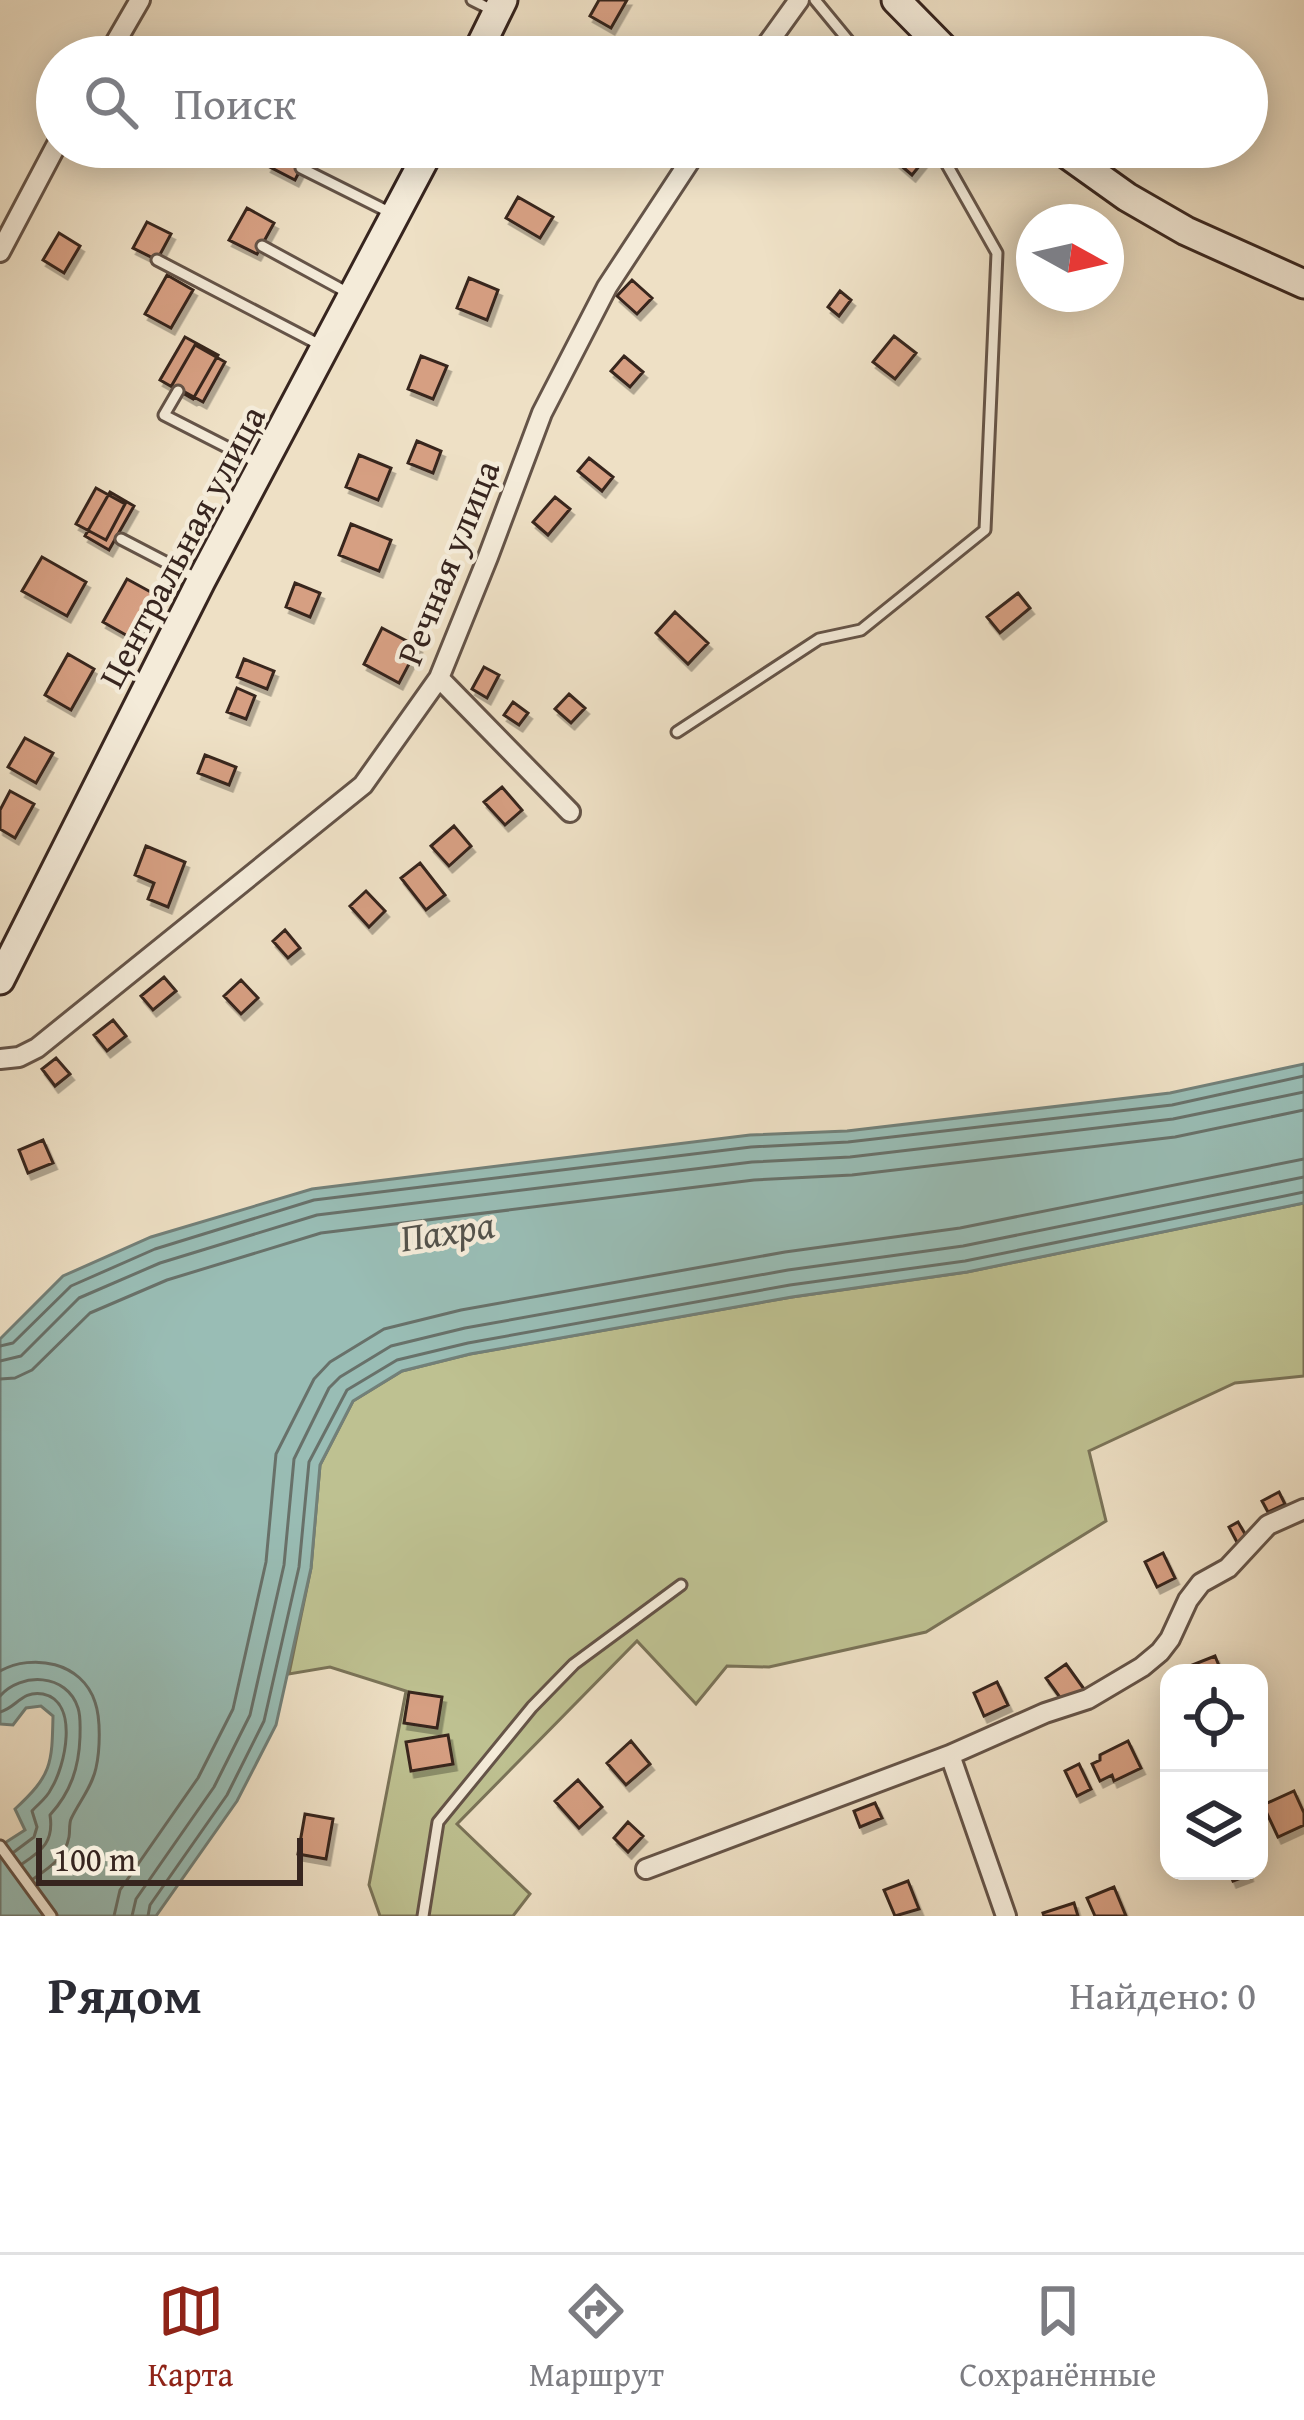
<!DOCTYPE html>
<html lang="ru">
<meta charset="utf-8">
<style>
body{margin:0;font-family:"Gentium Book Plus",serif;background:#f2f2f3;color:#2b2b33}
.controls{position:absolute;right:36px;bottom:36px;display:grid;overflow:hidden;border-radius:24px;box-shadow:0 6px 30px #0003}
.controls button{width:108px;height:108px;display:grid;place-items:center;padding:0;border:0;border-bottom:3px solid #e1e1e2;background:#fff;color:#2b2b33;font:60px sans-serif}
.compass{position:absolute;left:1016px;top:204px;width:108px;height:108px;border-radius:50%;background:#fff;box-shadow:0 6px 30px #0003;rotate:98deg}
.scale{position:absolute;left:36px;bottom:30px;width:267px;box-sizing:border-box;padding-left:12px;border:6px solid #37251f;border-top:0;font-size:33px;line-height:42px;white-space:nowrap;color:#37251f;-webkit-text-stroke:9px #f4ebd9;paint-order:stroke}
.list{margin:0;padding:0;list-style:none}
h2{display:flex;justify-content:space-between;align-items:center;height:156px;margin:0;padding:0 48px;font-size:51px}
h2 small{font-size:39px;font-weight:400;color:#7c7c81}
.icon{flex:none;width:66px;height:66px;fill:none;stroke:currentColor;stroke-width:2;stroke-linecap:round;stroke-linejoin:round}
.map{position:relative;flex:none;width:1304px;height:1916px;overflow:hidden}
.search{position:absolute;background:#fff;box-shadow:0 6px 30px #0003;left:36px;right:36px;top:36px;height:132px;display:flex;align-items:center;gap:30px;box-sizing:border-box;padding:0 42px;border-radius:66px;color:#7c7c81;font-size:45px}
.sheet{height:336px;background:#fff}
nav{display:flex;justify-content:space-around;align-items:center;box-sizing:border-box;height:168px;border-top:3px solid #e1e1e2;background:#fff;font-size:33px;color:#7c7c81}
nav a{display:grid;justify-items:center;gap:6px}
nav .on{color:#8f2418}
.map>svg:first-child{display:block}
.green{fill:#bec191;stroke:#7a7358;stroke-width:3}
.water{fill:#99bdb5;stroke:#728079;stroke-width:3}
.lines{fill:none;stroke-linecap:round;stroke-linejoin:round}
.shore{stroke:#68716a;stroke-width:3}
.building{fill:#d69f82;stroke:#37251f;stroke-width:3;filter:url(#shadow)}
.lane-casing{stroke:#655448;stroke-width:15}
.street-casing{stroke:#655448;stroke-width:24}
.secondary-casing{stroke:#37251f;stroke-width:33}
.lane{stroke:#f4ebd9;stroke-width:9}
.street{stroke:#f4ebd9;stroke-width:18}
.secondary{stroke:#f4ebd9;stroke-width:27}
.labels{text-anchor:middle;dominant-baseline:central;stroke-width:9;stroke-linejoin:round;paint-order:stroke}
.street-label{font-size:36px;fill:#37251f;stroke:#f4ebd9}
.water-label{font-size:39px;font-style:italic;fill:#54534c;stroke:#f4ebd9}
</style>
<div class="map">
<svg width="1304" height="1916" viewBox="0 0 1304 1916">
<defs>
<filter id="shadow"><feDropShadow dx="3.5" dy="6" stdDeviation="0" flood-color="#0004"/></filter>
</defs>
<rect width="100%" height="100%" fill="#eee0c5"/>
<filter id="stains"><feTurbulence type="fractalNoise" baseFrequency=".00167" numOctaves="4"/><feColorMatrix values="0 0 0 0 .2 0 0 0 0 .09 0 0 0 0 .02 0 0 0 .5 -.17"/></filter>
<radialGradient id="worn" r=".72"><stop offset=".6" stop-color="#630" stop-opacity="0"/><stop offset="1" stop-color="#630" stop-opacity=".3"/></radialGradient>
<path class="green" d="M1304,1203v173l-69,7 -146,68 17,70 -180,111 -157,35 -42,-1 -31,38 -59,-63 -180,183 73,70 -17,22h-133l-11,-31 37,-194 -76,-24 -41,7 22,-106 9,-103 33,-64 49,-30 68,-17 322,-57 175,-25z"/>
<path class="water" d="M1304,1064v139l-337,69 -175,25 -322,57 -68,17 -49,30 -33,64 -9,103 -35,157 -39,76 -81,115h-156v-70l25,-16 -10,-21c37,-34 37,-45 38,-93l-12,-10 -15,2 -13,17 -13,-1v-385l63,-63 88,-39 161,-48 438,-54 97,-4 323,-38z"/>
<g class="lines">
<path class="shore" d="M0,1346l13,-3 58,-57 84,-37 159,-49 437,-53 97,-5 324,-37 132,-29
M0,1361l21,-5 58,-58 81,-35 157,-48 435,-53 98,-5 323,-38 131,-27
M0,1379l15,-1 17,-8 58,-57 77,-33 154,-47 433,-53 98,-5 323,-38 129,-27
M0,1671c33,-18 82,-9 95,31 6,17 5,48 1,66 -4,19 -17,34 -25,51 -2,4 -1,13 -2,18 -4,21 -20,31 -36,42
M0,1696c21,-24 67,-23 78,12 3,9 2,19 2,29 -1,30 -9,55 -30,78 4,26 -7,35 -28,49
M0,1712c16,-4 22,-22 43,-18 37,8 22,73 8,95 -4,9 -13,15 -19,22l5,16 -3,10 -20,15
M114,1916l6,-26 78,-112 35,-69 33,-147 10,-108 38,-75 16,-17 54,-33 77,-19 324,-58 175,-24 344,-69
M132,1916l4,-17 78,-112 36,-72 34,-150 10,-106 35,-71 11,-11 51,-31 74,-18 323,-58 175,-24 341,-69
M148,1916l2,-11 77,-110 37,-74 35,-154 10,-105 38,-72 50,-30 71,-17 322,-58 175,-24 339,-69"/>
</g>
<path class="building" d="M599,0h28l-16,28 -21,-12z
M278,147h20l11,6 -14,27 -27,-14z
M899,147h22l8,7 -17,21 -21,-18z
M518,197l35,20 -13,21 -34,-20z
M247,208l27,15 -17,31 -28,-14z
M147,222l24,12 -14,26 -24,-12z
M59,233l21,13 -16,27 -21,-13z
M167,275l26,15 -22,38 -26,-14z
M469,278l29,12 -11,30 -30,-12z
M632,280l20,18 -15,16 -20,-18z
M840,291l11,9 -12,16 -11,-9z
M894,336l22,17 -21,26 -22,-17z
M185,337l33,18 -25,44 -33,-19z
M195,345l30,17 -22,40 -31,-17z
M421,356l26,10 -14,33 -25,-10z
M624,356l19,16 -13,15 -19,-16z
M417,441l24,10 -8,22 -25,-10z
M359,455l32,13 -13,32 -32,-13z
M589,458l24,19 -11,14 -24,-20z
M96,488l29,16 -19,36 -30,-16z
M110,492l24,14 -25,44 -24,-14z
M555,497l15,12 -22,26 -15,-13z
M351,524l40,16 -12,31 -40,-16z
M42,557l44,25 -19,34 -45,-25z
M127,579l31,17 -25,43 -30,-17z
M295,583l25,10 -10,24 -24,-10z
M1018,593l12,15 -30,25 -13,-16z
M675,612l33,31 -20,21 -32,-31z
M382,628l36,19 -19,36 -35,-19z
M68,654l26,15 -23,41 -26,-15z
M244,659l30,12 -7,18 -30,-12z
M484,667l15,8 -12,23 -15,-9z
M237,688l18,8 -9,23 -19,-7z
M569,694l16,14 -14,15 -16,-14z
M513,702l15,11 -9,12 -15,-10z
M25,738l28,15 -17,30 -28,-16z
M205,755l31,12 -7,18 -31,-12z
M502,787l20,23 -17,15 -21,-23z
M10,791l24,13 -19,34 -15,-9v-19z
M454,826l17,20 -22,20 -18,-20z
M146,846l39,16 -17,45 -20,-8 6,-16 -19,-8z
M420,863l25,32 -19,15 -25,-32z
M366,891l19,20 -16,16 -19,-21z
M285,930l15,18 -12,10 -15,-17z
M164,977l12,14 -23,19 -12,-14z
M241,980l17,18 -17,16 -17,-18z
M113,1020l13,16 -19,15 -13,-16z
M56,1058l14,16 -15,12 -13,-17z
M43,1140l10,23 -25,10 -9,-23z
M1279,1492l6,12 -17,8 -6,-11z
M1238,1522l10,17 -10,5 -9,-17z
M1163,1553l12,25 -18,9 -12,-25z
M1215,1656l7,17h-44l-1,-2z
M1066,1664l18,25 -20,14 -18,-25z
M997,1682l11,23 -24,11 -10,-23z
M409,1692l33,5 -5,31 -33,-5z
M448,1735l5,29 -42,7 -5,-29z
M631,1741l19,23 -24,21 -19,-22z
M1128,1741l13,27 -27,13 -2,-6 -12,6 -8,-17 8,-4v-5z
M1079,1764l12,25 -14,7 -12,-25z
M578,1780l24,27 -23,21 -24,-27z
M1294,1791l10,22v12l-26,12 -15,-32z
M875,1803l7,15 -22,9 -6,-16z
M305,1814l28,5 -7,40 -28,-5z
M628,1822l15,14 -15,16 -14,-14z
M1229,1871h19l1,4 -16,6z
M908,1881l11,28 -24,7 -11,-26z
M1114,1887l12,29h-31l-8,-18z
M1074,1903l4,13h-34l-1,-3z"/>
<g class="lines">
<defs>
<path id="lane" d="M472,0l22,11
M815,0l47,57
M301,168l92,46
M262,246l90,49
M157,260l165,86
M178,391l-14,24 94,48
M121,539l75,39
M677,732l142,-93 42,-9 124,-100 12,-277 -60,-106
M0,1846l51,70
M423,1916l15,-94 94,-115 42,-43 107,-79"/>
<path id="street" d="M107,57l33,-57
M758,57l41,-57
M0,252l57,-108
M439,678l131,134
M0,1059l19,-2 18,-9 326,-263 76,-107 49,-121 54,-144 65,-126 92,-140
M646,1869l304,-114
M1006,1916l-56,-161 95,-42 43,-14 54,-32 18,-15 10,-13 18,-39 13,-17 27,-15 40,-43 36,-16"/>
<path id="secondary" d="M896,0l56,57
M475,57l28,-57
M1057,147l70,50 59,34 118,53
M0,980l201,-399 230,-434"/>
</defs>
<use href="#lane" class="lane-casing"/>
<use href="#street" class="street-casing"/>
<use href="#secondary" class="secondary-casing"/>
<use href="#lane" class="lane"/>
<use href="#street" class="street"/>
<use href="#secondary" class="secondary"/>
</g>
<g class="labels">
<g class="street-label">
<text transform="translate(181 546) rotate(-62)">Центральная улица</text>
<text transform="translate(447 562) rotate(-68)">Речная улица</text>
</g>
<g class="water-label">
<text transform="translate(447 1230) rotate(-9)">Пахра</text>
</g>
</g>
<rect width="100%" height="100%" filter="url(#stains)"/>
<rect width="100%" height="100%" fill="url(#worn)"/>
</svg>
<div class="controls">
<button><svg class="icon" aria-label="locate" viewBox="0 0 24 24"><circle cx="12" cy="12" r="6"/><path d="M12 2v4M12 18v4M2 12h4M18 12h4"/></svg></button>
<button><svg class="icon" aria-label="layers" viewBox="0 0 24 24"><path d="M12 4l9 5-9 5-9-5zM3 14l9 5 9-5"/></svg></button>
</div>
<svg class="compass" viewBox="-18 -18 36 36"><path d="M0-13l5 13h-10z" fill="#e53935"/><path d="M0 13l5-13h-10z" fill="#7c7c81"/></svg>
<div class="scale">100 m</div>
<div class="search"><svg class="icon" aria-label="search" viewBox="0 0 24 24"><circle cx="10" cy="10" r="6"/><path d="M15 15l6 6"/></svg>Поиск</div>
</div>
<section class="sheet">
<h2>Рядом<small>Найдено: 0</small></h2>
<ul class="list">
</ul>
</section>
<nav>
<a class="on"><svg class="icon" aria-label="map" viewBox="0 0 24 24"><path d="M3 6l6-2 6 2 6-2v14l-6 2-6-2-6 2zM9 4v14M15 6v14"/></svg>Карта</a>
<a><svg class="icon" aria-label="directions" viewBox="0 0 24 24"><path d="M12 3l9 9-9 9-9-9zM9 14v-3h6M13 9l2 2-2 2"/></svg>Маршрут</a>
<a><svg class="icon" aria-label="saved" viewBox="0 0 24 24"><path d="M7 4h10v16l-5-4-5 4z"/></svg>Сохранённые</a>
</nav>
